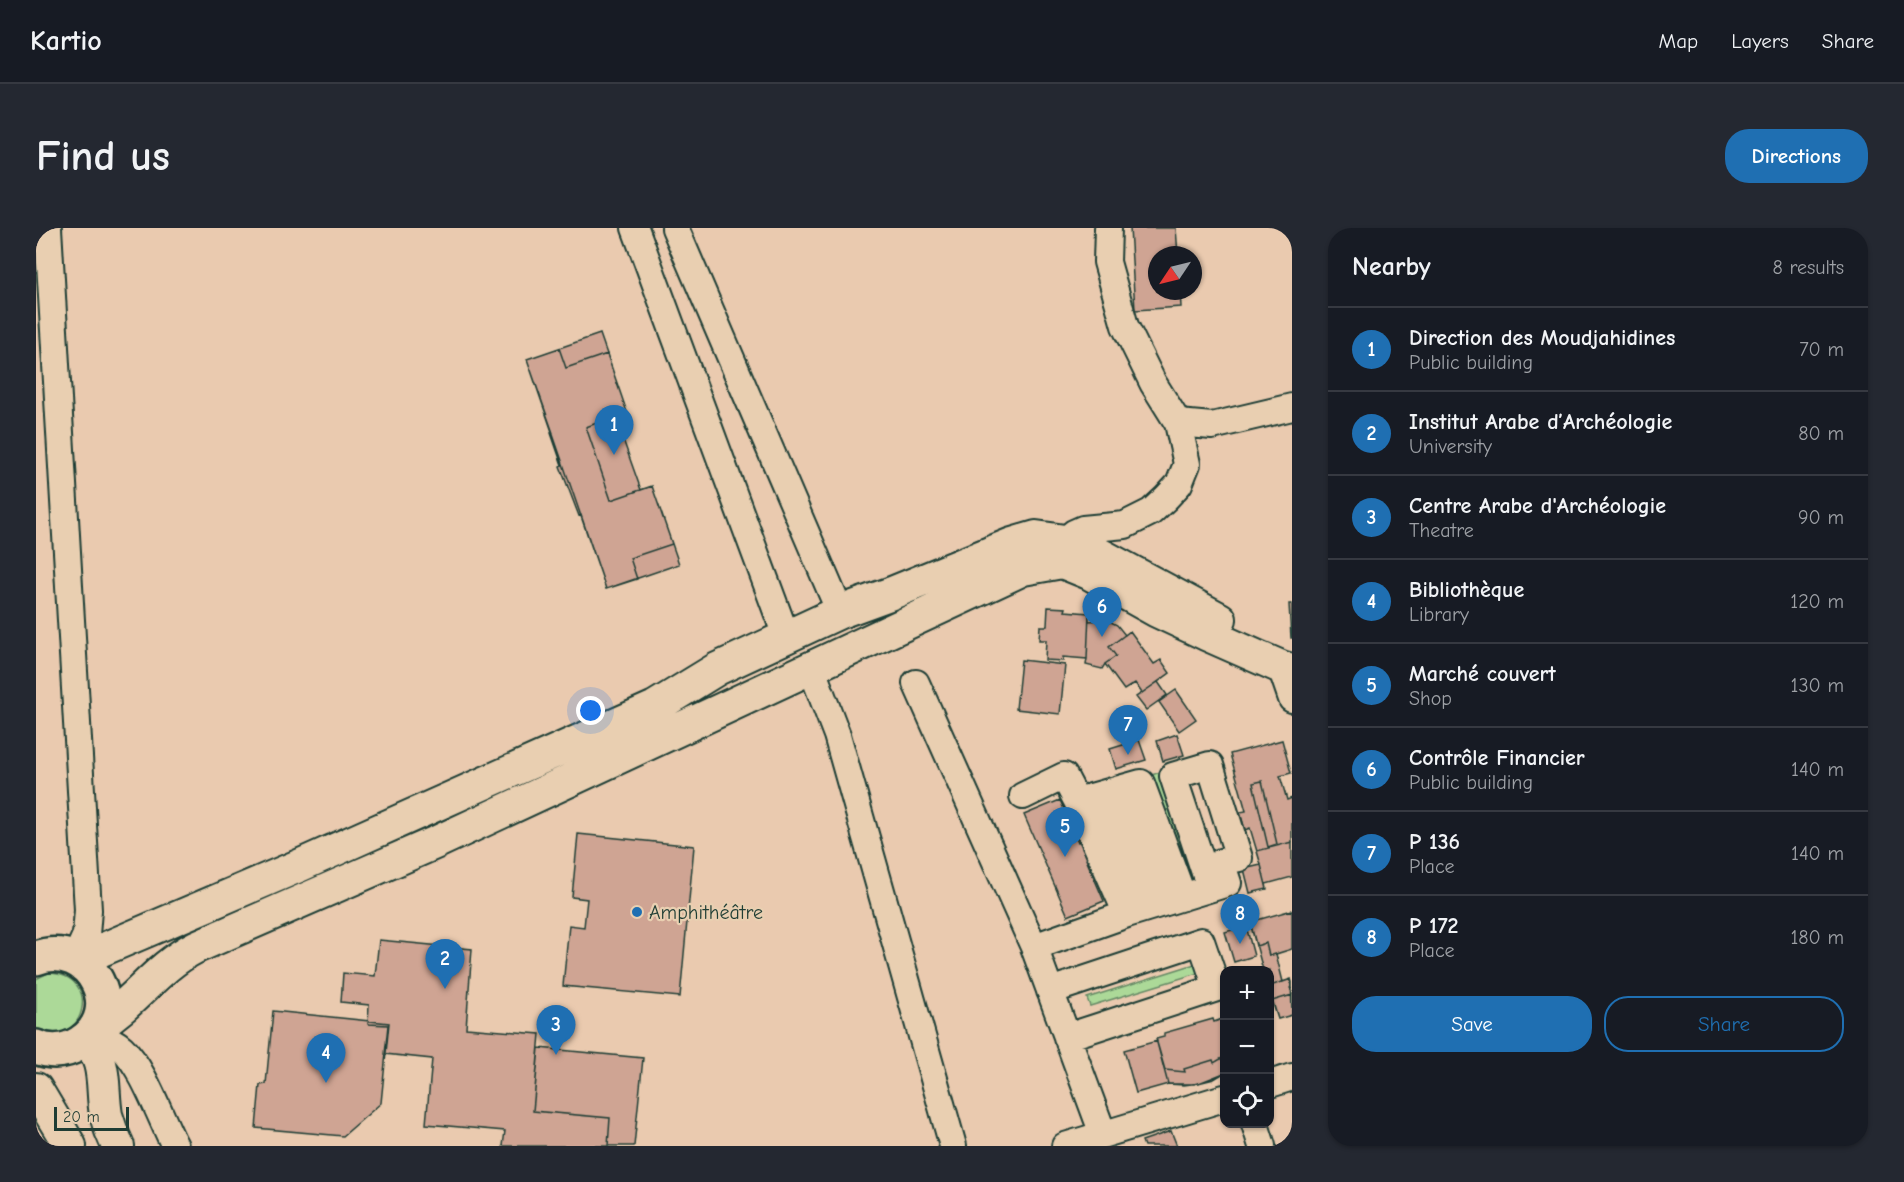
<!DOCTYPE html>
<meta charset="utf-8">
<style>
body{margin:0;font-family:"Comic Neue",sans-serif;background:#242831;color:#f1f3f6}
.controls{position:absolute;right:18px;bottom:18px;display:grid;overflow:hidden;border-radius:12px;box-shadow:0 2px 4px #0004}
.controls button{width:54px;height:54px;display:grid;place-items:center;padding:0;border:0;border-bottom:2px solid #363941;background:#171b24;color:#f1f3f6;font:30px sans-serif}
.compass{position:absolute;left:1112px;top:18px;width:54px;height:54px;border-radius:50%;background:#171b24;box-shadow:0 2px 4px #0004;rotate:235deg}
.scale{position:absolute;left:18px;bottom:15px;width:75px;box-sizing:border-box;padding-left:6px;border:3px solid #1f3d34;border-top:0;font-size:16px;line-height:21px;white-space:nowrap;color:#1f3d34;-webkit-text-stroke:4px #e9cfb1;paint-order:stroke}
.you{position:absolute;left:555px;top:483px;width:21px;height:21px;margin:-15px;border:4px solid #fff;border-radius:50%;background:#1a73e8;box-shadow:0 0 0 9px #1a73e833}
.badge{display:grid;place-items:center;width:39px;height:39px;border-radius:50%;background:#1f6fb2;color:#fff;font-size:20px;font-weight:700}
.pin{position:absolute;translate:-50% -50px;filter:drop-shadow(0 2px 3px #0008)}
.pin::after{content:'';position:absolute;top:32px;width:21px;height:18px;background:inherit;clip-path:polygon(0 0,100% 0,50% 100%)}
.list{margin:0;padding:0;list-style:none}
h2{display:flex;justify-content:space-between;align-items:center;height:78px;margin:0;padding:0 24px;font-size:26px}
h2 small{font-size:20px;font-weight:400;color:#9ea1a6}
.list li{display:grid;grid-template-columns:39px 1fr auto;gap:18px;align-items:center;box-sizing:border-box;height:84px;padding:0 24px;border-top:2px solid #363941}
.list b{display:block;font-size:22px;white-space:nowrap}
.list p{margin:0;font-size:20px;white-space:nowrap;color:#9ea1a6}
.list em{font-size:20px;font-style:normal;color:#9ea1a6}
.actions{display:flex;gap:12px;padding:18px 24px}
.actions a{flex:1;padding:14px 0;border:2px solid #1f6fb2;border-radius:24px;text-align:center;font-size:21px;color:#1f6fb2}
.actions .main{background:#1f6fb2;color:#fff}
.icon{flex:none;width:33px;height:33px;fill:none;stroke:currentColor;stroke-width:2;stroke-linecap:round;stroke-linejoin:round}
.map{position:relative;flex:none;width:1256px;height:918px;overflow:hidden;border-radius:24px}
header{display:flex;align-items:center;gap:36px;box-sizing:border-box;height:84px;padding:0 30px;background:#171b24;border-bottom:2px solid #363941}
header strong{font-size:28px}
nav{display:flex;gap:33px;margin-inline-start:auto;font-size:21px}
.intro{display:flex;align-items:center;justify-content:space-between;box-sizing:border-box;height:144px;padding:0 36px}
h1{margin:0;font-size:42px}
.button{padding:15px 27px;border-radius:24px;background:#1f6fb2;color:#fff;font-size:21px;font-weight:700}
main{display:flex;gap:36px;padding:0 36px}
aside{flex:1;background:#171b24;border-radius:24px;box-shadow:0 2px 4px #0004}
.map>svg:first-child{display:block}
.green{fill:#acd998;stroke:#668b66;stroke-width:1.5}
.building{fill:#cfa493;stroke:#1f3d34;stroke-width:1.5}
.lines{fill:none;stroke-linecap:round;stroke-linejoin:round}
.minor-casing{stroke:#1f3d34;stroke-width:30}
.major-casing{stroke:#1f3d34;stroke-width:36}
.highway-casing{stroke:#1f3d34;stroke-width:38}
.minor{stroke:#e9cfb1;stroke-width:26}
.major{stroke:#e9cfb1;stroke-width:32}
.highway{stroke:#e9cfb1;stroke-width:33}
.poi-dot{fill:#1f6fb2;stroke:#e9cfb1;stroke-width:2}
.labels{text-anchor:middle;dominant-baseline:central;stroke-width:4.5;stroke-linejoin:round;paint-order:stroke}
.poi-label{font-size:20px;fill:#1f3d34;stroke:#e9cfb1;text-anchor:start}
</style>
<header>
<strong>Kartio</strong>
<nav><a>Map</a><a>Layers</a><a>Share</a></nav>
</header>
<div class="intro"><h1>Find us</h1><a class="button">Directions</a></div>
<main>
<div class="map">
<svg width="1256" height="918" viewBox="0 0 1256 918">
<rect width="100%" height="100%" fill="#eacaaf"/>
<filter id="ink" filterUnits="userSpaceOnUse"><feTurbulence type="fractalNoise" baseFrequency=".0167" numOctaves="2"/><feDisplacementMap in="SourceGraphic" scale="12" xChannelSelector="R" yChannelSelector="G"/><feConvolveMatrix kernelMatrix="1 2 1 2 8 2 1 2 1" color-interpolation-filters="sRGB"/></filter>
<g filter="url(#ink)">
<path class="green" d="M1124,544l38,107 -8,2 -38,-106z
M1159,736l3,9 -108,33 -3,-8z
M12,745c57,1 36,81 -12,55v-49z"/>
<path class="building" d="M1094,0h46l2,27h-21v36h23l1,16 -46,3z
M564,106l27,78 -12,5 26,73 11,-4 27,78 -73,25 -25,-74 -2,1 -19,-50 2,-1 -11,-32h2l-26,-74z
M523,120l7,20 41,-14 20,58 -41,15 25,73 41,-14 20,58 -42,14 7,21 -31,10 -79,-230z
M1253,376h3v34h-1z
M1012,379l18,1 -1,3 24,2 -2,46 -24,-2v4l-18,-1 1,-20h-7l1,-14h7z
M1012,379l18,1 -1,3 24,2v8l12,-1 10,2 6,3 8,10 5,-4 24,33 7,-4 9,13 -12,9 9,13 -21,15 -10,-13 6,-4 -7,-10 -11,7 -19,-26 -3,5 -16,-4 1,-6 -24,-2v4l-18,-1 1,-20h-7l1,-14h7z
M1094,403l24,33 7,-4 9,13 -28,20 -7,-10 -11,7 -19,-26 11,-8 -7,-9z
M985,432l44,5 -5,49 -44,-5z
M1122,454l9,13 -21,15 -10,-13z
M1140,462l20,29 -17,12 -20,-29z
M1141,506l7,21 -21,6 -6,-20z
M1103,512l7,20 -30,9 -6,-20z
M1246,512l9,33 -11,3 7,24 5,-2v79l-26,7 1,5 -17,4 -6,-24 17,-4 -11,-37 -5,2 -5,-18 6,-1 -16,-57z
M1226,553l15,63 -9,3 -15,-64z
M1024,572l18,42 7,-3 7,17 -6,3 18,42 -36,15 -44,-101z
M542,606l116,12 -14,151 -117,-11 6,-61 15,2 3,-28 -15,-2z
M1256,614v35l-26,7 1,5 -17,4 -6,-24 17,-4 -4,-14z
M1225,637l6,24 -17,4 -6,-24z
M1256,682v39l-16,5 7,28 8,-3 1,3v33l-14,4 -8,-27v-22h-7l-13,-48z
M1256,682v39l-23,7 -3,-13 -10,3 -6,-24z
M1210,698l8,30 -20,6 -9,-30z
M343,712l93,9 -6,79 74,6 -7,77 77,7 -2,28h-105l2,-15 -79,-7 6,-65 -47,-5 3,-29 -20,-1 1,-19 -28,-3 2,-29 32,3z
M1255,751l1,36 -14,4 -8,-27v-6z
M1256,767v20l-14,4 -6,-18z
M237,783l116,12 -8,80 -38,33 -87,-8 4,-43 6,-1z
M1177,791l1,3 8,-3 2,8v30l-10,6 -1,-3 -29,9 1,3 -20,-2 -9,-31 8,-2v-4z
M1177,791l1,3 8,-3 2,8v46l-10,6 -20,5h-26l-12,-45 8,-2v-4z
M1177,791l1,3 8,-3 2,2v52l-25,10 -15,2 -16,-1 -32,9 -12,-43 33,-9 -1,-2 8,-2v-4z
M503,820l104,10 -9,88h-26l2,-28 -77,-7z
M1135,903l6,15h-33l-2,-5z"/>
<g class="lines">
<defs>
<path id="minor" d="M12,0l40,682 -2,25 -11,24
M599,0l151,408
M639,0l165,384
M1072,0l-1,34 18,64 28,57 25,40 34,3 80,-19
M1027,326l2,-13 9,-8 9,-4 42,-4 26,-13 15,-14 13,-14 8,-20 -9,-41
M775,439l26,68 116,411
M1245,439l11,32
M880,455l118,264 69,187
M1080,563l45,112
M987,568l41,-20 13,25
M1060,568l48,112
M1091,686l-50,-113 64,-18 42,114
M998,719l93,-33 101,-31 -7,-21 18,-4 -29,-93 -37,11 37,112
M1014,763l151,-50 16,47 -150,49
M57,804c10,4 21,9 29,16 21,19 39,71 53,98
M1234,856l22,-7
M1219,896l7,22
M1029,918l159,-48"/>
<path id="major" d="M42,732l223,-95 354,-158 62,-38 123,-57 52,-19 120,-49 24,-7 29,4 25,8 130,70
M60,799c39,-24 59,-59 100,-80l241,-105 586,-273 39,-7 27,11 68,38 49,23 75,33 11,3
M50,811c22,24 15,47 20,76 3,11 7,21 12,31
M0,861l34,57"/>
<path id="highway" d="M0,730c55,-20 93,54 44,85 -14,9 -29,10 -44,4"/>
</defs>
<use href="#minor" class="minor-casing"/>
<use href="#major" class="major-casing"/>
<use href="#highway" class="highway-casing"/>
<use href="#minor" class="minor"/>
<use href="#major" class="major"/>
<use href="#highway" class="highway"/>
</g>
</g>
<circle class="poi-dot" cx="601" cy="684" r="6"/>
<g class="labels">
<g class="poi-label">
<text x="613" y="684">Amphithéâtre</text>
</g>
</g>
</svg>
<div class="controls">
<button>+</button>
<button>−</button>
<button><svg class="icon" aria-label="locate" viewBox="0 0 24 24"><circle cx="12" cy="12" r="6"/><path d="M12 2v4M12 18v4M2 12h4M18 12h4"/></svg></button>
</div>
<svg class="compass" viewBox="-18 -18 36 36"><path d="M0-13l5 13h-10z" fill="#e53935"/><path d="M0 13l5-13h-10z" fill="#9ea1a6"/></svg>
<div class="scale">20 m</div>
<div class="you"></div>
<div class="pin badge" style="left:578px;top:227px">1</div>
<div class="pin badge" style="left:409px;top:761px">2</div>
<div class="pin badge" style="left:520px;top:827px">3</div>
<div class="pin badge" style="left:290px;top:855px">4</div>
<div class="pin badge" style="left:1029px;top:629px">5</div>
<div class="pin badge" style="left:1066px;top:409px">6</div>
<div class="pin badge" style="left:1092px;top:527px">7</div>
<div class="pin badge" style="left:1204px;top:716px">8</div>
</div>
<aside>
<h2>Nearby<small>8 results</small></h2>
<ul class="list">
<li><span class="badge">1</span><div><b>Direction des Moudjahidines</b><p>Public building</p></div><em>70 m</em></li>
<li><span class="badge">2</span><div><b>Institut Arabe d’Archéologie</b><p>University</p></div><em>80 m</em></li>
<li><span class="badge">3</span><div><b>Centre Arabe d'Archéologie</b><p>Theatre</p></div><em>90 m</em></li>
<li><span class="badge">4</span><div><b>Bibliothèque</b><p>Library</p></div><em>120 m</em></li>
<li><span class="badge">5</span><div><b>Marché couvert</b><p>Shop</p></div><em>130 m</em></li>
<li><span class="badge">6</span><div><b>Contrôle Financier</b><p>Public building</p></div><em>140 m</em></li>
<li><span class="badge">7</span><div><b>P 136</b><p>Place</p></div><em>140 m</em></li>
<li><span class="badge">8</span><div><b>P 172</b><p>Place</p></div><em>180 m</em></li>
</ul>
<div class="actions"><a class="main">Save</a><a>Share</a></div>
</aside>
</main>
